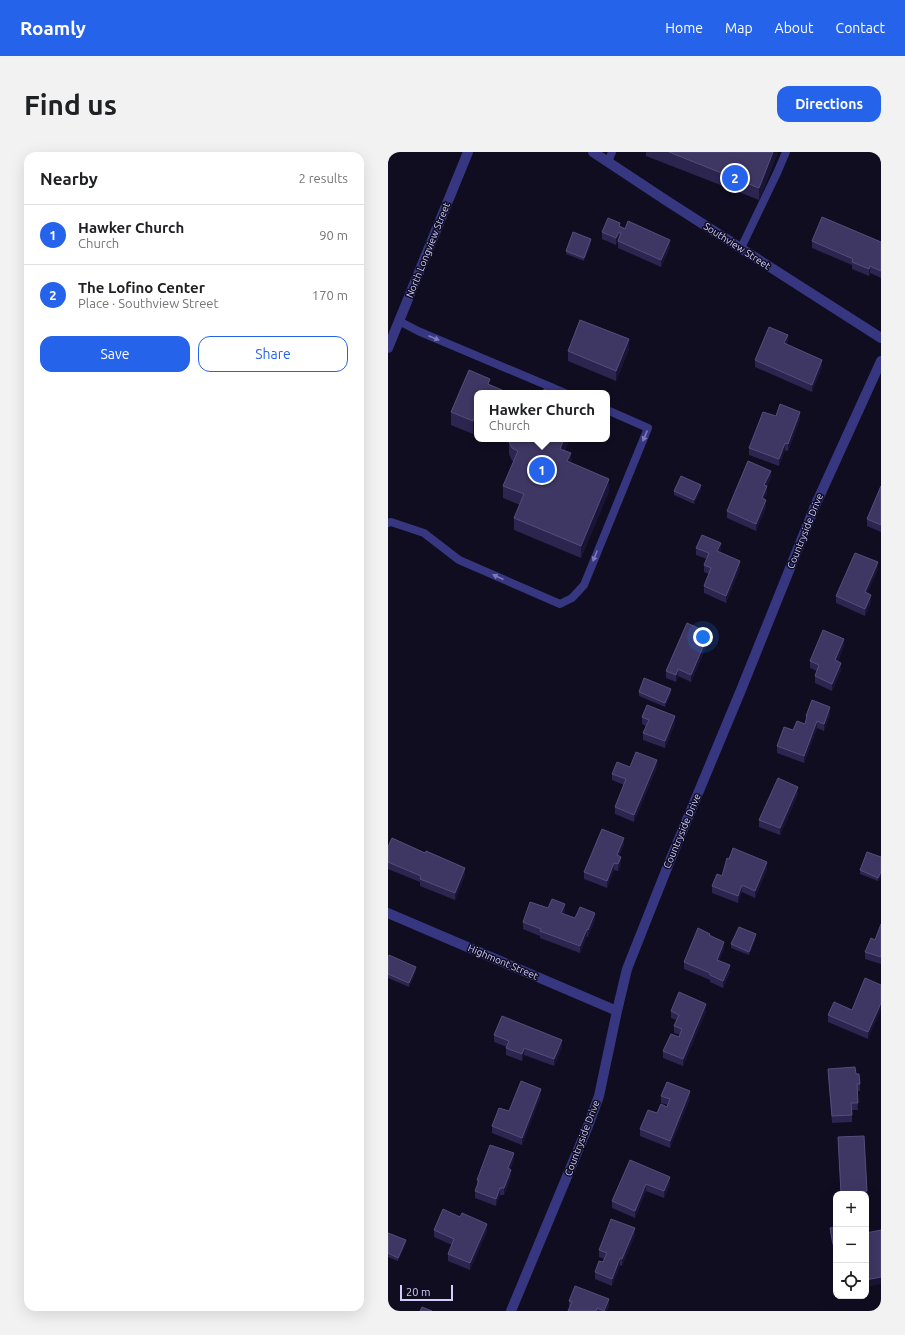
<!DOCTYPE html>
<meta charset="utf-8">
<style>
body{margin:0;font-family:Ubuntu,sans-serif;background:#f2f2f2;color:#202124}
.controls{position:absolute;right:12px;bottom:12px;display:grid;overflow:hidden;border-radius:8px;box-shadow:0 4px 16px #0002}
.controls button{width:36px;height:36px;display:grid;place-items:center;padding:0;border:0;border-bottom:1px solid #e0e0e0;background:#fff;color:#202124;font:20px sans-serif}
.scale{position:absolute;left:12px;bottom:10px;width:53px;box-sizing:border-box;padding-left:4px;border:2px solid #d1cdff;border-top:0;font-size:11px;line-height:14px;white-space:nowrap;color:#d1cdff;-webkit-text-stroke:3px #100d21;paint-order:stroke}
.you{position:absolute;left:315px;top:485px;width:14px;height:14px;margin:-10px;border:3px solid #fff;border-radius:50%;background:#1a73e8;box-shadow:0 0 0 6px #1a73e833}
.badge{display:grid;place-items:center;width:26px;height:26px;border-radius:50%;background:#2563eb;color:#fff;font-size:13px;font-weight:700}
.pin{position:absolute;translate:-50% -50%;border:2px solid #fff;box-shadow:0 1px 4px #0006}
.popup{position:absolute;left:86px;top:238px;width:136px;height:52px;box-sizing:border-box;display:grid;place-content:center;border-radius:8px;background:#fff;filter:drop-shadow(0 1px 3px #0005);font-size:13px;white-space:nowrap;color:#757577}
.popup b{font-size:15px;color:#202124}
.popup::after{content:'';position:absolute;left:50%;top:100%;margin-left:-8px;border:8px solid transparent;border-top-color:#fff}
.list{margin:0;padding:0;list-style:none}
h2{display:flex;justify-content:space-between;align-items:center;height:52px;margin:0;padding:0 16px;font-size:17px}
h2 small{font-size:13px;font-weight:400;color:#757577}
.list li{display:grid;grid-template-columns:26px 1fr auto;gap:12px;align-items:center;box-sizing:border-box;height:60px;padding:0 16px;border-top:1px solid #e0e0e0}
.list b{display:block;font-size:15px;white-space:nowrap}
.list p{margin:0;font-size:13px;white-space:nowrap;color:#757577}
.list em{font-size:13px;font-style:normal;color:#757577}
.actions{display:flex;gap:8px;padding:12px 16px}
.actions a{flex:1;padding:9px 0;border:1px solid #2563eb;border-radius:12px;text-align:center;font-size:14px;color:#2563eb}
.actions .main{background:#2563eb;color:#fff}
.icon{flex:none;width:22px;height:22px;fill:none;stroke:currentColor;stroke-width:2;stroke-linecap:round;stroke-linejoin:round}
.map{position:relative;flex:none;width:493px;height:1159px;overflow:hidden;border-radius:12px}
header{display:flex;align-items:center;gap:24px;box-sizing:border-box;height:56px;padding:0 20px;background:#2563eb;color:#fff}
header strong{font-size:19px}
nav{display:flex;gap:22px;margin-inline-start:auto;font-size:14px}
.intro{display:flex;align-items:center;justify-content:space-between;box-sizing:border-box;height:96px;padding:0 24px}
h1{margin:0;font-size:28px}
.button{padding:10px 18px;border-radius:12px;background:#2563eb;color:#fff;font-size:14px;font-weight:700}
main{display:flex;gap:24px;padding:0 24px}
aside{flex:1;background:#fff;border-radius:12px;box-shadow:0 4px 16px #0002}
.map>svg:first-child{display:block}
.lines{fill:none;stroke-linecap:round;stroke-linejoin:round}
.lane{stroke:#373781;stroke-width:8}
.street{stroke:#373781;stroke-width:10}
.wall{fill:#2c2550}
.shaded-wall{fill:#1a1435}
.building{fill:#3e3763;stroke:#554e7b}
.oneway{fill:#7c7aba}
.labels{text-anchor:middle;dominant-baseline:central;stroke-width:3;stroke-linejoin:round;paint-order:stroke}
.street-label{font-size:10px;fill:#d1cdff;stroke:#100d21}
</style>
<header>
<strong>Roamly</strong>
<nav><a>Home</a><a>Map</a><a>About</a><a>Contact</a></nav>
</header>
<div class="intro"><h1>Find us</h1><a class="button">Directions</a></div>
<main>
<aside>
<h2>Nearby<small>2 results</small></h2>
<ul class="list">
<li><span class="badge">1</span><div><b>Hawker Church</b><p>Church</p></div><em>90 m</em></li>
<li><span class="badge">2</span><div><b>The Lofino Center</b><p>Place · Southview Street</p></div><em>170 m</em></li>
</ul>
<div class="actions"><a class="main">Save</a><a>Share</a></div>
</aside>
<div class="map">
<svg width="493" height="1159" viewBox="0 0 493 1159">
<rect width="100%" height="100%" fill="#100d21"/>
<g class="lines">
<path class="lane" d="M220,10l4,-10
M353,96l36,-75 9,-21
M11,169l19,10 147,62
M0,371l3,-1 33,11 35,27 101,44 12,-6 12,-13 64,-157 -41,-18"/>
<path class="street" d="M205,0l74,49 214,137
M0,196l80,-196
M0,761l229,98
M123,1159l77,-185 11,-30 18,-85 10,-42 42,-106 72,-173 74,-184 66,-145"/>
</g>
<path class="wall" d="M258,0h132l-19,48 -113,-44z
M232,74l50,21 -9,20 -43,-19v-7l-2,4 -14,-6v-7z
M424,89l69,1v36l-11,-5 -1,3 -17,-7v-4l-40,-17z
M203,91l-7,18 -18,-7v-3z
M400,190l-1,2 35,23 -10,25 -57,-25v-7z
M241,197l-13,32 -48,-20v-10z
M89,241v37l-2,-1 -2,5 -22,-9v-13z
M388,264l24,3 -12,32 -3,-1 -6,16 -30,-11v-7z
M110,287h72l-5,11 6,13 38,28 -28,67 -67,-28v-12l6,-13 -17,-7v-12l11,-25h-2l-3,-7v-11z
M383,326l-4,8v7l-3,6 2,8 -10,24 -29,-13v-7z
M493,334v46l-14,-6v-7z
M313,337l-7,15 -20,-9v-4z
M308,396l25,2 -1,2 20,16 -14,35 -22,-10v-7l5,-12 -5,-2v-7l3,-6 -11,-4z
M490,417l-11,24 4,9 -6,14 -29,-13v-7z
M321,488l-18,42 -13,-6 -2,6 -10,-4v-7z
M456,494l-6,15 3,9 -9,21 -17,-8v-7l2,-5 -7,-3v-7z
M251,540l32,1 -6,14 -26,-11z
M442,562l-6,17 -7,-3 -13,35 -27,-10v-7l16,-16 12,-6 1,-4v-4z
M254,565l33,6 -10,25 -22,-8v-7l3,-7 -4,-2z
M242,615h27l-23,55 -19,-8v-7l9,-22 -12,-5v-6z
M410,642l-18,41 -21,-8v-7z
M236,693l-5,11 2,8 -3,7 -4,-1 -7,18 -23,-9v-7z
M0,695l77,28 -10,25 -35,-14v-4l-32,-13z
M493,705v19l-3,5 -18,-7v-4z
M379,717l-12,29 -13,-6 -4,11 -26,-10v-7l10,-10z
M160,756l17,3 -1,3 11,4 20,2 -7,17 -1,-1 -7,17 -40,-15v-2l-17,-7v-7z
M493,772v40l-16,-5v-7l10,-12z
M322,784l14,13 -5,12 11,11 -7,16 -13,-6v-2l-26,-11v-7z
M368,786l-7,17 -18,-7v-4z
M0,805l28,14 -7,16 -21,-9z
M493,833l-13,54 -40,-17v-7l24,-5z
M283,859h35l-23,55 -20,-8v-7l16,-14 1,-2 -6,-2v-7l2,-6 -5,-2z
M106,883l68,12 -8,19 -30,-11 -2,6 -16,-6v-7l1,-1 -13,-5z
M440,917l28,5 4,10v7h-3l1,19h-6v12l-20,1 -4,-47z
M153,943l-19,50 -30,-12v-7l17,-15z
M273,944l29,2 -20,50 -30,-12v-7l17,-16 10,-6 1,-2 -7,-2z
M450,985l29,54v7l-1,1v-5h-25z
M126,1008l-4,10 1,7 -7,18h-4l-4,11 -21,-8v-7l2,-5v-6z
M242,1008l40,24 -6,14 -18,-7 -11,27 -23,-10v-7z
M448,1075v20l-3,1 -3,-16v-4z
M46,1078l53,1 -17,39 -22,-9v-7l4,-9 -18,-8z
M0,1081l18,10 -8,18 -10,-4z
M247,1083l-13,31 -2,-1 -8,21 -17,-7v-7l8,-10 1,-3 -5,-2v-7z
M181,1149l40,5 -2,5h-39l1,-4z"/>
<path class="shaded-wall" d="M385,0h5l-19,48v-12z
M232,71l-1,16 -3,6v-7z
M203,87v4l-7,18v-3z
M282,88v7l-9,20v-7z
M482,114v7l-1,3v-7z
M400,183v7l-4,8v-7z
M241,187v10l-13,32v-10z
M434,208v7l-10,25v-7z
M412,260v7l-12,32v-7z
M87,264v13l-2,5v-13z
M176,287h6l-10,22v-12z
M397,291v7l-6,16v-7z
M183,301v12l-4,-4z
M383,319v7l-4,8v7l-5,11v-6l2,-13z
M221,327v12l-28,67v-12z
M313,333v4l-7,15v-4z
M378,348v7l-10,24v-7z
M333,391v7l-4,8v-7z
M352,409v7l-14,35v-7z
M490,410v7l-13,30v-7z
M483,443v7l-6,14v-7z
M321,481v7l-18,42v-7z
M456,487v7l-9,21v-7z
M453,511v7l-9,21v-7z
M290,517v7l-2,6v-7z
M283,537v4l-6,14v-4z
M442,555v7l-6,17v-7z
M287,564v7l-10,25v-7z
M429,569v7l-13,35v-7z
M269,608v7l-23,55v-7z
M410,635v7l-18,41v-7z
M236,686v7l-7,17v-7z
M233,705v7l-3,7v-7z
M379,710v7l-12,29v-7z
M226,711v7l-7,18v-7z
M77,716v7l-10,25v-7z
M493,720v4l-3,5v-3z
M354,733v7l-4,11v-7z
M177,752v7l-4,9v-7z
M207,761v7l-7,17v-7z
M199,777v7l-7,17v-7z
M368,782v4l-7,17v-3z
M336,790v7l-7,18v-7z
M342,813v7l-7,16v-7z
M28,815v4l-7,16v-4z
M493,851v7l-13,29v-7z
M318,852v7l-23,55v-7z
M174,888v7l-8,19v-7z
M136,896v7l-2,6v-7z
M153,937v6l-19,50v-7z
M302,939v7l-20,50v-7z
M126,1001v7l-6,15v-7z
M123,1018v7l-7,18v-7z
M282,1025v7l-6,14v-7z
M258,1032v7l-11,27v-7z
M112,1036v7l-4,11v-7z
M99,1072v7l-17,39v-7z
M247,1076v7l-13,31v-7z
M18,1088v3l-8,18v-3z
M232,1106v7l-8,21v-7z
M493,1125v7l-15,3v-7z
M221,1147v7l-2,5h-3z"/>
<path class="building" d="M281,0h104l-14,36z
M434,65l59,25v29l-11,-5 -1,3 -17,-7 1,-3 -41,-18z
M220,66l12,5 -1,3 6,3 3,-8 42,19 -9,20 -43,-19 3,-8 -2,-1 -3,6 -14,-6z
M185,80l18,7 -7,19 -18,-7z
M192,168l49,19 -13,32 -48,-20z
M381,175l19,8 -4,8 38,17 -10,25 -57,-25z
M81,218l21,9 -2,5 21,9h-32v24l-2,-1 -2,5 -22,-9z
M156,237l9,4h-10z
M141,238l6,3h-7z
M392,252l20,8 -12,32 -3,-1 -6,16 -30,-11 14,-36 13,4z
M122,287h54l-4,10 11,4 -4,8 42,18 -28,67 -67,-28 10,-24 -21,-8 15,-35 -6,-3 -3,-6z
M360,309l23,10 -7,14 3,1 -5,12 4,2 -10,24 -29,-13z
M293,324l20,9 -7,15 -20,-9z
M493,334v39l-14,-6z
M314,383l19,8 -4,8 23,10 -14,35 -22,-10 7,-18 -7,-3 5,-12 -13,-5z
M467,401l23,9 -13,30 6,3 -6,14 -29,-13z
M299,471l22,10 -18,42 -13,-6 -2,6 -10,-4z
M435,478l21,9 -9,21 6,3 -9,21 -17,-8 4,-11 -9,-4z
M256,526l27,11 -6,14 -26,-11z
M424,548l18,7 -6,17 -7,-3 -13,35 -27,-10 7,-19 9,3 4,-9 8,3 2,-8h-1z
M259,553l28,11 -10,25 -22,-8 6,-13 -7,-3z
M248,600l21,8 -23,55 -19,-8 11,-28 -14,-5 5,-12 13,5z
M390,626l20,9 -18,41 -21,-8z
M214,677l22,9 -7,17 4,2 -3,7 -4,-1 -7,18 -23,-9z
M4,686l33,15 1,-2 39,17 -10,25 -35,-14 1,-3 -33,-14v-15z
M345,696l34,14 -12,29 -13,-6 -4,11 -26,-10 5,-12 5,2 5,-18 2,1z
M479,700l14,5v15l-3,6 -18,-8z
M164,747l13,5 -4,9 14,5 5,-11 15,6 -7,17 -1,-1 -7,17 -40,-15 1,-2 -18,-7 7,-20 18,6z
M493,772v33l-16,-5 6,-14 4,2z
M351,775l17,7 -7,18 -18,-8z
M310,776l12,6 -1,1 15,7 -7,18 13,5 -7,16 -13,-6v-2l-26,-11z
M1,803l27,12 -7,16 -21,-9v-17z
M477,826l16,7v18l-13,29 -40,-17 6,-13 18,8z
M291,840l27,12 -23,55 -20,-8 8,-17 8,3 3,-8 -8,-3 5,-11 -8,-4z
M114,864l60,24 -8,19 -30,-11 -2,6 -16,-6 3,-7 -15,-6z
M467,915l1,7h3l1,10h-3l1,19h-7l1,12 -20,1 -4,-47z
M133,929l20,8 -19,49 -30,-12 7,-18 10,3z
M279,930l23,9 -20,50 -30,-12 8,-19 9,3 4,-9 6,3 3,-8 -9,-3z
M476,984l3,55 -26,2 -3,-56z
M102,993l24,8 -6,15 3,2 -7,18h-4l-4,11 -21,-8 4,-11h-2z
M242,1008l40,17 -6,14 -18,-7 -11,27 -23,-10z
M55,1057l17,8 2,-4 25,11 -17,39 -22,-9 6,-15 -20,-9z
M223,1067l24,9 -13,31 -2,-1 -8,21 -17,-7 4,-11 4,1 4,-9 -8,-3z
M448,1075v17h-3l-3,-16z
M493,1078v47l-15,3v-47z
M0,1081l18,7 -8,18 -10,-5z
M187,1134l34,13 -5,12 -7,-3 -1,3h-28l4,-9 -3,-1z
M34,1155l10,4h-12z"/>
<defs><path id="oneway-solid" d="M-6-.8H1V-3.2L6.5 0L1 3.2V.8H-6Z"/></defs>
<g class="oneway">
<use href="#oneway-solid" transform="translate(46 186) rotate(23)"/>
<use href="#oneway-solid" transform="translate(257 284) rotate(113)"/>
<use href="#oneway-solid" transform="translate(207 404) rotate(112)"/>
<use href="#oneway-solid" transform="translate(110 425) rotate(-156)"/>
</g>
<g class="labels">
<g class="street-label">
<text transform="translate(349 94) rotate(33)">Southview Street</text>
<text transform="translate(40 98) rotate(-68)">North Longview Street</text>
<text transform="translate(417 379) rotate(-68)">Countryside Drive</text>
<text transform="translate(294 679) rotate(-67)">Countryside Drive</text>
<text transform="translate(115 810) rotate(23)">Highmont Street</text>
<text transform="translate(194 986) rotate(-69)">Countryside Drive</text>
</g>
</g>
</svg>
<div class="controls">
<button>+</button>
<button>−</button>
<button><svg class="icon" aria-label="locate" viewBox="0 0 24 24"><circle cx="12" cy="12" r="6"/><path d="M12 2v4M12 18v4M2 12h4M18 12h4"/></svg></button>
</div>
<div class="scale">20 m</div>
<div class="you"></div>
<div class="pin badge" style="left:154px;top:318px">1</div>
<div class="popup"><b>Hawker Church</b>Church</div>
<div class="pin badge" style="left:347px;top:26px">2</div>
</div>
</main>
